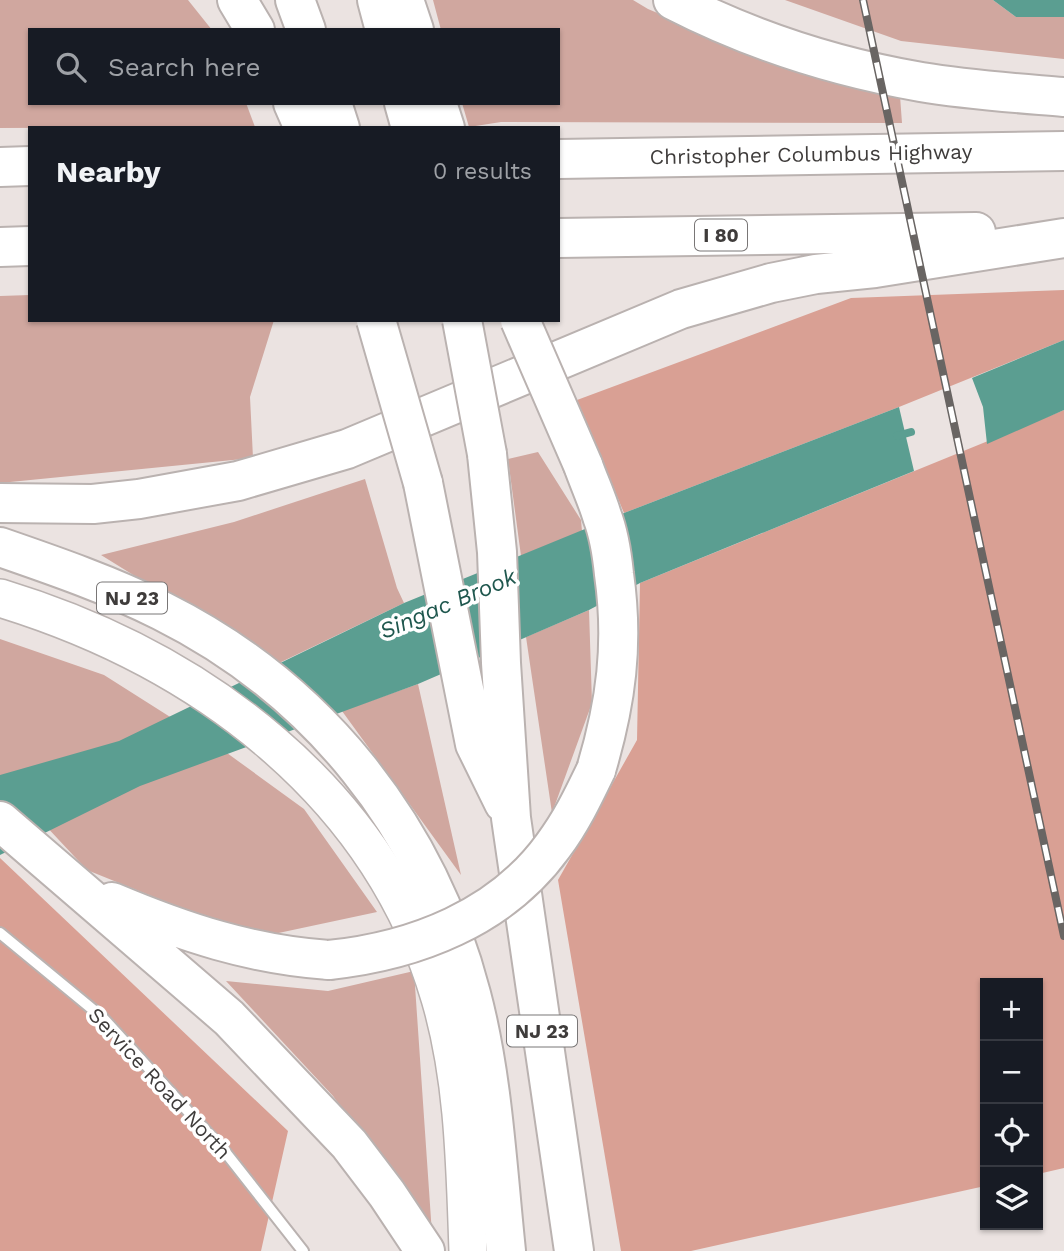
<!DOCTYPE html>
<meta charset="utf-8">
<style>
body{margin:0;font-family:"Work Sans",sans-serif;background:#20242c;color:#f1f3f6}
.controls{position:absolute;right:21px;bottom:21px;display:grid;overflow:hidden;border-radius:0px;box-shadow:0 2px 5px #0004}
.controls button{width:63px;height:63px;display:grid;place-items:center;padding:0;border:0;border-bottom:2px solid #363941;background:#171b24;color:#f1f3f6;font:35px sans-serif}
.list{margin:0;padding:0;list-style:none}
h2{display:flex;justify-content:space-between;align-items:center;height:91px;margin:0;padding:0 28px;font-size:30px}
h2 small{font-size:23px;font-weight:400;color:#9ea1a6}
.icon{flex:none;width:38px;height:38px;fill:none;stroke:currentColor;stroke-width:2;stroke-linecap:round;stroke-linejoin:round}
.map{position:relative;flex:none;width:1064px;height:1251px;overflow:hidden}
.search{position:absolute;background:#171b24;box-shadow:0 2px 5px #0004;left:28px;top:28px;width:532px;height:77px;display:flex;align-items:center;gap:18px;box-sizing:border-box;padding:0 24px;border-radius:0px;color:#9ea1a6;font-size:26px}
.panel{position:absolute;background:#171b24;box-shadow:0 2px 5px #0004;left:28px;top:126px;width:532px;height:196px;border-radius:0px}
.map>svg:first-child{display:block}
.green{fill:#d0a79f}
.forest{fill:#d9a094}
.water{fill:#5b9e91}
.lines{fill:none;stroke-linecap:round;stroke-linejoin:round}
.stream{stroke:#5b9e91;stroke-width:8}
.lane-casing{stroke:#bab2b0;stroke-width:14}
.primary-casing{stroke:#bab2b0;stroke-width:40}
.highway-casing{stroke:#bab2b0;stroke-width:42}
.lane{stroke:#fff;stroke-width:10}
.primary{stroke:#fff;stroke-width:37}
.highway{stroke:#fff;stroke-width:38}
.rail-casing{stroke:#696563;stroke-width:8}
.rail{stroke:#fff;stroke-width:5;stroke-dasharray:16;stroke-linecap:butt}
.highway-bridge-casing{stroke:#bab2b0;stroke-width:42;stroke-linecap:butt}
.highway-bridge{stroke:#fff;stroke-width:38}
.labels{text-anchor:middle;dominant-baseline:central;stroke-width:7;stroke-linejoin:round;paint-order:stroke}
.shield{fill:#fff;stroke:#797676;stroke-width:2}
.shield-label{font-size:19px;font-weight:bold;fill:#3f3c3b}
.street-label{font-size:21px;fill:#3f3c3b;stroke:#fff}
.water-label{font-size:23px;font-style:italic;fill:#1f574e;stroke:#fff}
</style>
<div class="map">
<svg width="1064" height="1251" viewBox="0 0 1064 1251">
<rect width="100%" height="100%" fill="#ebe3e1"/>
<path class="green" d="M0,0h188l24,30h-182v73h216l9,24 -255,1z
M433,0h200l15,9 130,55 122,32 2,27 -401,-1 -32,5 -7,-24h96v-73h-117z
M785,0h208l23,17h48v42l-163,-18z
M30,295v25h244l-24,77 3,61 -253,25v-187z
M538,452l43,68 1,11 -61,25 -13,-97z
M365,479l32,109 7,15 -127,61 -176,-109 133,-33z
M589,610l3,93 -40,110 -26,-176z
M0,639l104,36 123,78 77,56 73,103 -122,26 -168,-68 -87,-93z
M418,684l43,191 -119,-164z
M414,971l18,263 -99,-138 -107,-115 102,10z"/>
<path class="forest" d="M1064,290v50l-165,67 -275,106 -47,-113 274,-102z
M1064,410v758l-26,6v-191h-53v203l-294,65h-70l-63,-371 79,-140 3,-157z
M0,858l288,273 -27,120h-261z"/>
<path class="water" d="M993,0h71v17h-48z
M1064,340v70l-77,34 -4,-37 -11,-29z
M899,407l15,64 -274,112 -51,27 -171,74 -278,102 -140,69v-80l119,-34 285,-138 220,-90z"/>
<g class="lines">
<path class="stream" d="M897,436l14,-4"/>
<defs>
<path id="lane" d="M0,933l102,84 124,136 77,98"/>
<path id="primary" d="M0,598c200,61 379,193 440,400 24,81 25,169 28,253"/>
<path id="highway" d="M237,0l18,30
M295,0l11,30
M377,0l8,30
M404,0l10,30
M673,0c78,40 162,67 248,82 47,8 95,11 143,15
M293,103l11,25
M332,103l8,25
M404,103l7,25
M437,103l8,25
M558,159l506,-8
M0,167l30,-1
M558,238l418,-6
M0,247l30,-1
M487,454l10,98 4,111 10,155 63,433
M583,465c6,17 14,34 19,51 7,18 10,38 12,58 10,70 2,129 -18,196
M423,483l52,261 29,59
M0,503l93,1 46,-5 99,-18 109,-32 334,-140 90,-26 45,-9 59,-6 189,-30
M0,547c55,19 110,38 162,64 156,78 265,215 309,383 22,83 26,172 35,257
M0,821l229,197 120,126 38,50 38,57
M112,902c71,30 140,53 217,58"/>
</defs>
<use href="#lane" class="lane-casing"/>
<use href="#primary" class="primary-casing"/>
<use href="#highway" class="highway-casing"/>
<use href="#lane" class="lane"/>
<use href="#primary" class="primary"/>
<use href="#highway" class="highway"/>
<defs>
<path id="rail" d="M863,0l201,936"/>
</defs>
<use href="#rail" class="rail-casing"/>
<use href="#rail" class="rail"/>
<defs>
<path id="highway-bridge" d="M376,320l47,163
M462,320l25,134
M520,320l63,145
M329,960c86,-9 172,-42 224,-114 18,-24 30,-49 43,-76"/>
</defs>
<use href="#highway-bridge" class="highway-bridge-casing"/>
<use href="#highway-bridge" class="highway-bridge"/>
</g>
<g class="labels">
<g class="shield">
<rect x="695" y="219.5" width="52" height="31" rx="5"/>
<rect x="97" y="582.5" width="70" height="31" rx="5"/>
<rect x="507" y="1015.5" width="70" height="31" rx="5"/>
</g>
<g class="shield-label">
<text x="721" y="235">I 80</text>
<text x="132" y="598">NJ 23</text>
<text x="542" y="1031">NJ 23</text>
</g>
<g class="street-label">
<text transform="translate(811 154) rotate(-1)">Christopher Columbus Highway</text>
<text transform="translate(160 1083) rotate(47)">Service Road North</text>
</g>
<g class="water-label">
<text transform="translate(448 604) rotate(-23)">Singac Brook</text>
</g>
</g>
</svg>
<div class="controls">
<button>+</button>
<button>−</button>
<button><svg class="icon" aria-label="locate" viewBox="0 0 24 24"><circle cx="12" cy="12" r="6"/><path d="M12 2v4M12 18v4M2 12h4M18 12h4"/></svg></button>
<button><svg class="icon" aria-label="layers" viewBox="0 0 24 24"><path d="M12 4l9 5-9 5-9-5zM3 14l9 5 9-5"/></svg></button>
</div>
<div class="search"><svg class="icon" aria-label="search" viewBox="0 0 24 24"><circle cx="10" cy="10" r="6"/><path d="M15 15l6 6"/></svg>Search here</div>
<section class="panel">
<h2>Nearby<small>0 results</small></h2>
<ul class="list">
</ul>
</section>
</div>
